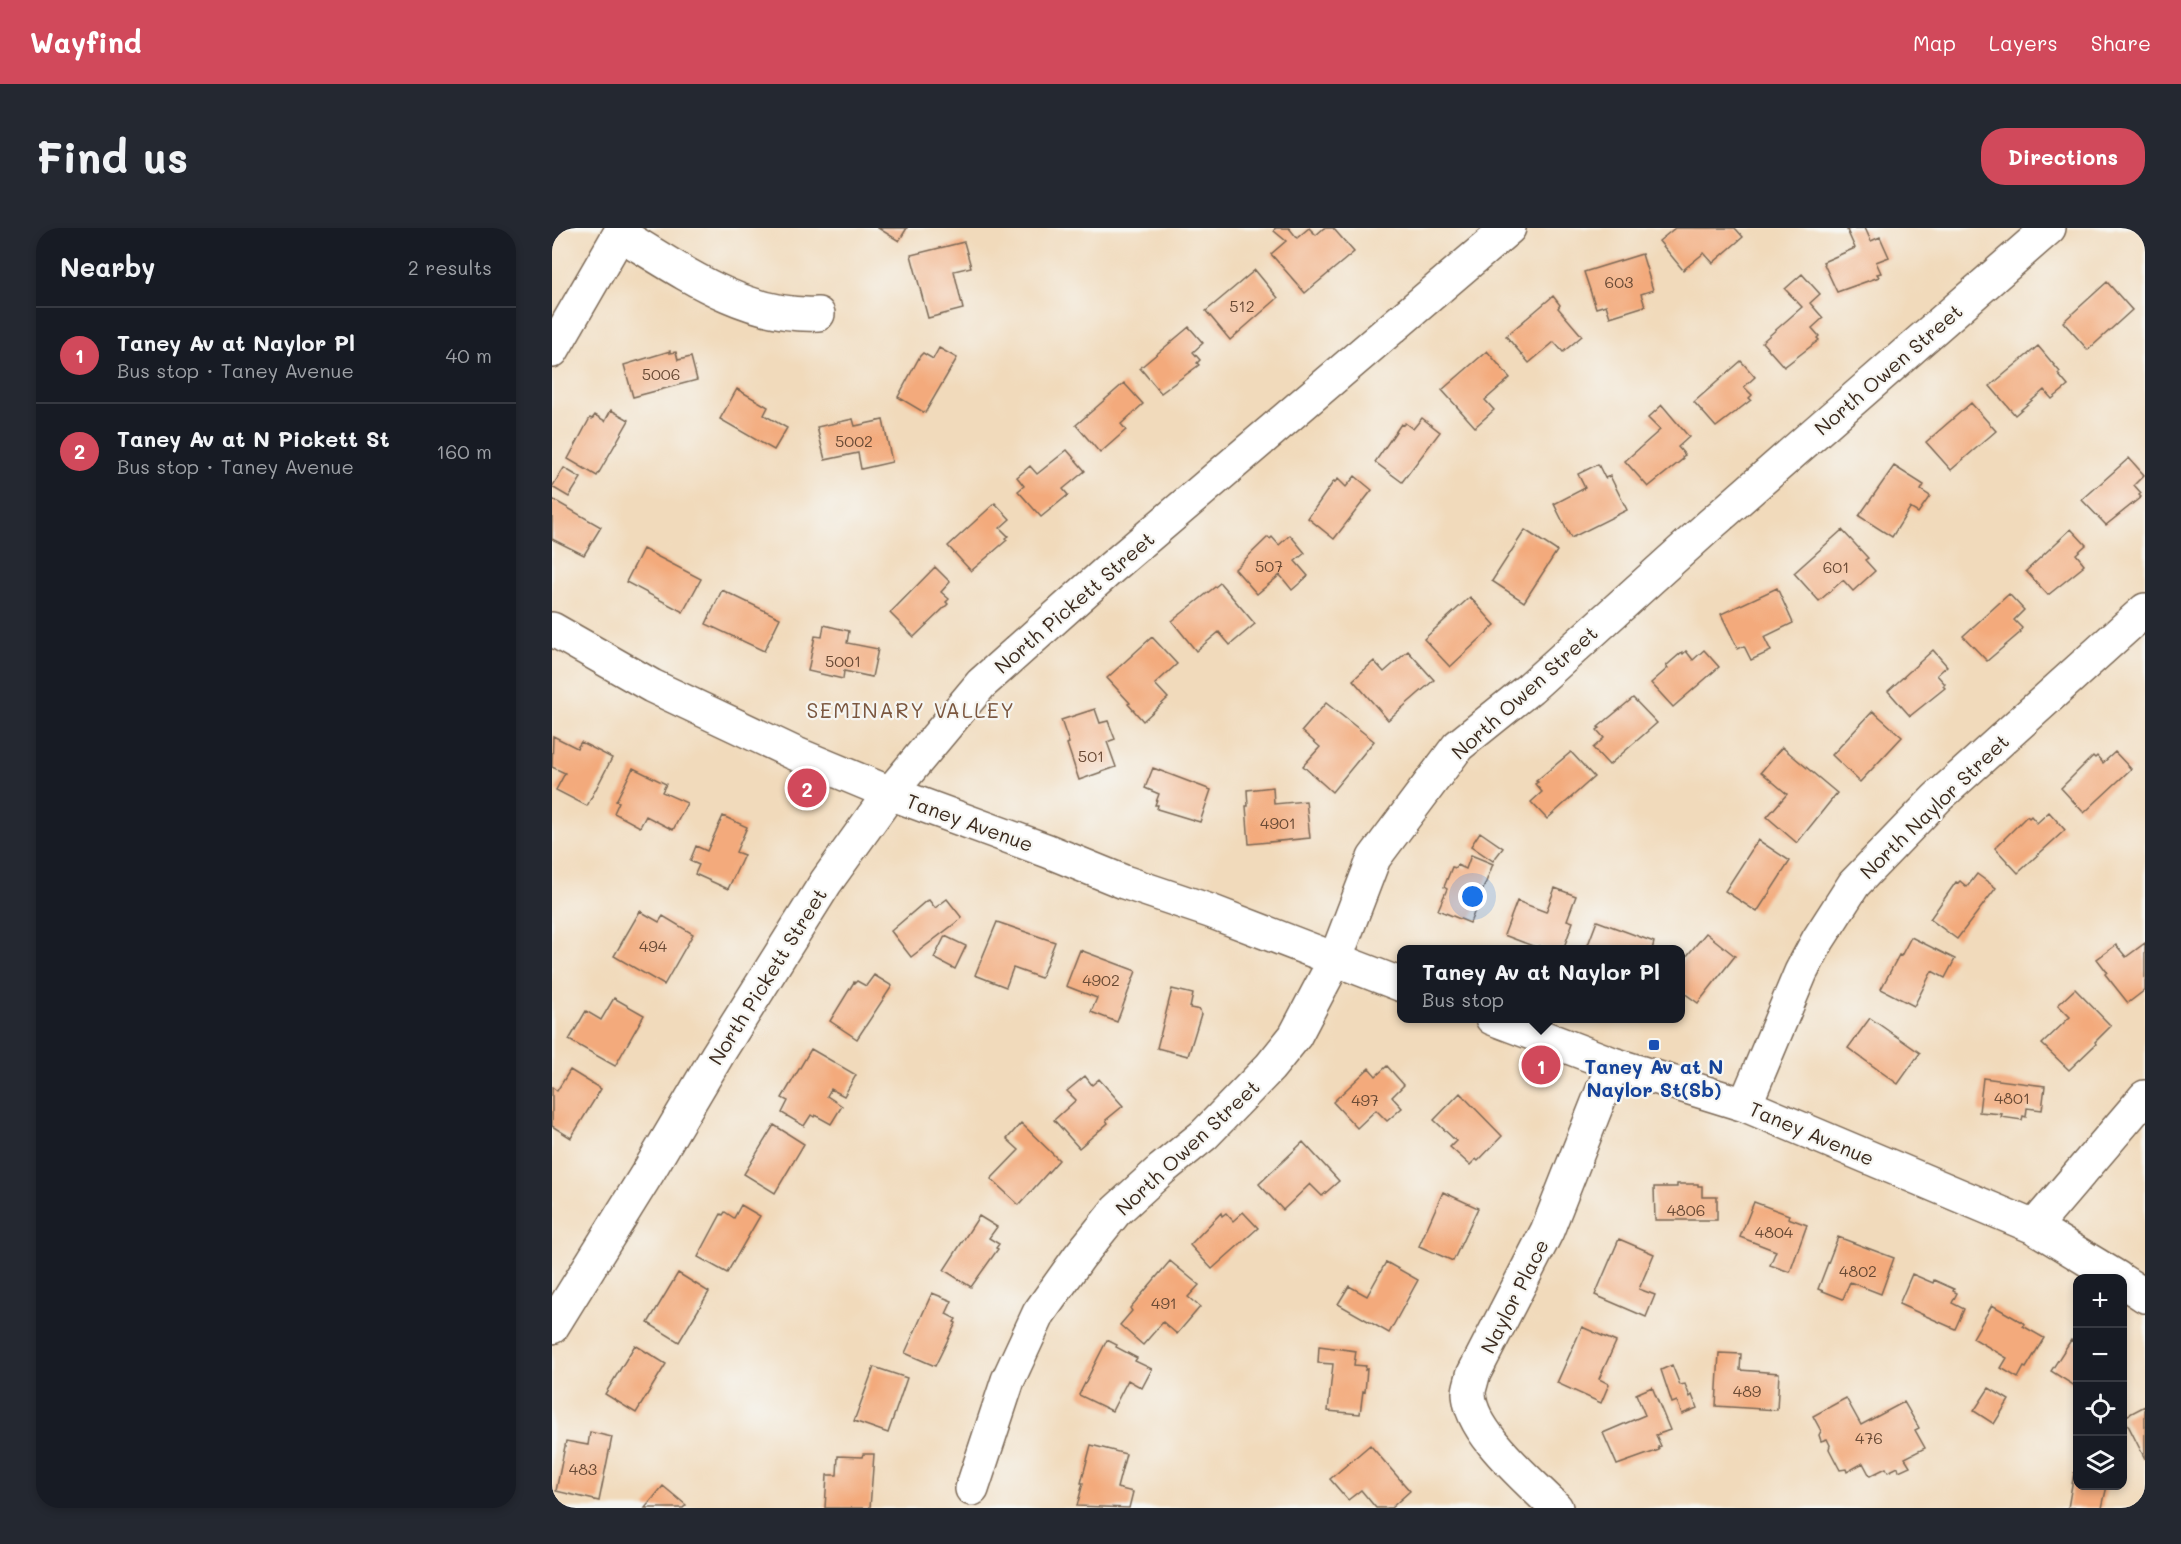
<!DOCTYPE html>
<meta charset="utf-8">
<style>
body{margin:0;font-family:Mali,sans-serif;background:#242831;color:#f1f3f6}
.controls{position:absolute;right:18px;bottom:18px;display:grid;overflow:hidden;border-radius:12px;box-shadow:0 3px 9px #0003}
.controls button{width:54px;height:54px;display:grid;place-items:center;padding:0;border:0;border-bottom:2px solid #363941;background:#171b24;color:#f1f3f6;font:30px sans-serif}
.you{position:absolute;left:921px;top:669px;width:21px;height:21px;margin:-15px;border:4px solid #fff;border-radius:50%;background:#1a73e8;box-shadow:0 0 0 9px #1a73e833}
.badge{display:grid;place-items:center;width:39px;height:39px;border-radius:50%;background:#d1495b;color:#fff;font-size:20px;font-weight:700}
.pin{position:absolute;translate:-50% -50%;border:3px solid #fff;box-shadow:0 2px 6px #0006}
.popup{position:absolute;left:845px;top:717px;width:288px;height:78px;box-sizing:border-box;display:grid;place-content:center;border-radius:12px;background:#171b24;filter:drop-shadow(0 2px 4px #0005);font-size:20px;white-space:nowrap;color:#9ea1a6}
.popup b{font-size:22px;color:#f1f3f6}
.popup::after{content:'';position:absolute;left:50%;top:100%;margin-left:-12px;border:12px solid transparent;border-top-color:#171b24}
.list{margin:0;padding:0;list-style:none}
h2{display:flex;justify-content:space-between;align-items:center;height:78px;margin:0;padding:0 24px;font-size:26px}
h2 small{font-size:20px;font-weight:400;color:#9ea1a6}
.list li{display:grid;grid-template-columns:39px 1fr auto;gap:18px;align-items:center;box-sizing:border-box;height:96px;padding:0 24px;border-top:2px solid #363941}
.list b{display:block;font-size:22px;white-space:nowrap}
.list p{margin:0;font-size:20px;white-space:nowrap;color:#9ea1a6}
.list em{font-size:20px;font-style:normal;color:#9ea1a6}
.icon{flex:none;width:33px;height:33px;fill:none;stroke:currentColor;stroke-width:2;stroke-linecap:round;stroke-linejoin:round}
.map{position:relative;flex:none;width:1593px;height:1280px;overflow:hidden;border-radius:24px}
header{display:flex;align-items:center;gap:36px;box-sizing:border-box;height:84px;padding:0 30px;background:#d1495b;color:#fff}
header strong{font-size:28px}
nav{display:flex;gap:33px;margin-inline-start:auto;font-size:21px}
.intro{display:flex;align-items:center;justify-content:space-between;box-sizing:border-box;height:144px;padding:0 36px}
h1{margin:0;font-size:42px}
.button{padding:15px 27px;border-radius:24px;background:#d1495b;color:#fff;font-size:21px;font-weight:700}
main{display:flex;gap:36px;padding:0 36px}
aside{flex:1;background:#171b24;border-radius:24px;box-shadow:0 3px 9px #0003}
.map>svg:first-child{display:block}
.building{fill:#f3aa7b}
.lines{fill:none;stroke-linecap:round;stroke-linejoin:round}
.minor-casing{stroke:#7b6855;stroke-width:36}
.minor{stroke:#fff;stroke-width:33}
.transit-dot{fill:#1a4fb4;stroke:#f6f6f2;stroke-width:2}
.labels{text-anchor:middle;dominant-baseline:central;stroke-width:4.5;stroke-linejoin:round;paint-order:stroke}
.number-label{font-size:16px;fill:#694a35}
.street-label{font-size:20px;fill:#3b2a1e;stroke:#f6f6f2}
.transit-label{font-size:20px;font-weight:bold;fill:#164399;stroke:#f6f6f2}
.neighbourhood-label{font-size:21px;letter-spacing:1.5px;fill:#7b573f;stroke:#f6f6f2}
</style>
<header>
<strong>Wayfind</strong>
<nav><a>Map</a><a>Layers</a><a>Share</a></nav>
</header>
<div class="intro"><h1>Find us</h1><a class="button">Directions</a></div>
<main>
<aside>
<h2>Nearby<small>2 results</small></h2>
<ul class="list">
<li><span class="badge">1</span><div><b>Taney Av at Naylor Pl</b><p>Bus stop · Taney Avenue</p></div><em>40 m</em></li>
<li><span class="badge">2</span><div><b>Taney Av at N Pickett St</b><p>Bus stop · Taney Avenue</p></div><em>160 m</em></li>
</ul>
</aside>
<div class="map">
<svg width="1593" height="1280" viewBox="0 0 1593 1280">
<rect width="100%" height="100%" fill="#f6f6f2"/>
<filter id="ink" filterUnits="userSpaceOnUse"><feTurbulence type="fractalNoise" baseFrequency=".0167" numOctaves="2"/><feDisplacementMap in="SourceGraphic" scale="12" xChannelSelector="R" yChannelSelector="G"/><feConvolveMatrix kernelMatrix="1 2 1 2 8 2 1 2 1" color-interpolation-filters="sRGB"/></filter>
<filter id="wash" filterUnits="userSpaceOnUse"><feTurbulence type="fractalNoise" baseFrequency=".008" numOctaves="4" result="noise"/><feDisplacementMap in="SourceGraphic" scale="24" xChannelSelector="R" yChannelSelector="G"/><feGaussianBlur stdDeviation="1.35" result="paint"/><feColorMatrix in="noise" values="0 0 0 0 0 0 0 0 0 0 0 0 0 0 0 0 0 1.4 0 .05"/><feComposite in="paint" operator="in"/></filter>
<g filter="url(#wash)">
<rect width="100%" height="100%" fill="#f1dabb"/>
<g id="blocks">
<path class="building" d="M326,0h29l-8,13z
M723,0h14l8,10 12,-10 7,7 8,-7h9l21,24 -49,41 -34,-39 15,-13 -12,-10z
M1123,0h60l8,9 -30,26 -9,-10 -21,17 -24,-29z
M1299,0h14l6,13 9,-4 9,20 -13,5 5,11 -4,1 2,3 -42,15 -14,-30 32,-14 -8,-18z
M412,14l7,25 -17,4 9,38 -35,9 -17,-63z
M1090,26l11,36 -12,4 4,12 -35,11 -4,-12 -10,3 -12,-36z
M703,42l23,28 -48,42 -24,-29z
M1250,46l18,20 -10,9 13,15 -11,10 7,8 -2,2 2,2 -35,27 -22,-25 40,-35 -17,-18z
M1555,54l25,28 -44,40 -25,-28z
M1001,68l7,9 -2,3 24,28 -19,16 -9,-10 -25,21 -23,-27z
M637,99l14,16 -10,9 7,8 -3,3 2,2 -38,28 -21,-25z
M1486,118l22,26 -2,2 10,12 -16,13 -8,-9 -29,25 -25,-29z
M387,120l18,10 -32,55 -27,-16 22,-41 3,-3 10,6z
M118,123v2l6,-1 2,8 13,-3 6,23 -64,17 -9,-32z
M935,123l23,27 -25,22 9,10 -19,17 -33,-37z
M1189,133l14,16 -11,10 8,8 -3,3 2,2 -35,27 -22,-25z
M572,155l19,21 -22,20 5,6 -26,23 -24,-28z
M185,161l31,18 -4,8 23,13 -13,22 -54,-31z
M1419,175l25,28 -45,39 -25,-28z
M1110,177l27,32 -11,10 7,8 -3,2 1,2 -35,28 -23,-26 35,-31 -12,-12z
M59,182l18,10 -32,56 -29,-17 22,-41 2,1 3,-4 10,6z
M870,190l18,14 -38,50 -27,-20 26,-38 2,1 2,-2 8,6z
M301,191l2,7 28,-6 9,42 -31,7 -3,-16 -33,7 -8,-33z
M515,222l18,21 -22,18 5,6 -27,22 -23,-26 6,-5 -7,-9 13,-11 7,8z
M1577,230l15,17 -10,10 7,8 -2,2 2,2 -35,28 -24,-25z
M1046,236l7,14 5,-2 17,34 -56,28 -17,-34 31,-16 -7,-14z
M1342,238l30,19 -3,5 9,6 -12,17 -8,-5 -18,29 -33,-21z
M12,240l17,10 -12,19 -17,-10z
M803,248l17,14 -38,49 -26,-21 26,-37 1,1 3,-3 8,8z
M0,271l49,28 -17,28 -32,-16z
M443,275l15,16 -10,9 8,8 -3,2 2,2 -36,31 -23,-25z
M1519,301l15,16 -10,9 8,10 -2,2 1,1 -35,28 -22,-24z
M973,302l32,21 -33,51 -32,-21z
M1290,302l26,28 -3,2 10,11 -22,20 -10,-11 -24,21 -25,-28z
M738,307l15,18 -10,8 13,15 -16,14 -12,-15 -23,19 -22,-25 33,-32 2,2 2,-2 7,8z
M91,321l58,30 -18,33 -57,-30z
M383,339l15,15 -9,10 8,7 -3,3 2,2 -34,33 -24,-24z
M668,355l35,41 -25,21 -11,-13 -23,19 -24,-30z
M1225,360l16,35 -29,14 7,14 -20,9 -7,-14 -6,3 -17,-35z
M170,362l58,28 -16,33 -58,-27z
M1457,366l15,16 -10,10 8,8 -2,3 1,1 -34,29 -24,-25z
M918,369l25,28 -45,42 -26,-28z
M272,397l25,6 -2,12 31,6 -6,28 -28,-6 -1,8 -35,-8 7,-35 7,1z
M600,409l25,27 -22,20 13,14 -25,23 -15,-17 2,-1 -23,-25z
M1152,422l15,17 -46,40 -22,-24 17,-15 -2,-2 16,-14 1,2 3,-3 7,9z
M1381,422l14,16 -10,9 8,9 -2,2 2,2 -35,28 -22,-25z
M856,423l26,29 -46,40 -35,-40 21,-19 10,11z
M1081,470l24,25 -48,42 -16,-17 11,-10 -7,-8 3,-2 -2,-1z
M774,475l48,38 -42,51 -29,-26 17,-19 -18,-16z
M543,481l5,14 8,-2 7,18 -8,3 9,25 -37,13 -12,-36 2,-1 -8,-23z
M1321,483l29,26 -42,45 -28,-27z
M1,508l24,12 4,-6 31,16 -25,48 -31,-16 9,-17 -13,-6z
M1230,519l55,46 -40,50 -30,-26 20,-23 -26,-22z
M1019,524l23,25 -47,42 -16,-17 11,-10 -7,-8 3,-2 -2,-1z
M1563,524l16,17 -47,44 -23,-25 32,-32 2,2 2,-2 6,7z
M81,540l33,16 -4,8 25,11 -14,27 -27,-14 -6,11 -26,-14 5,-11 -3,-1z
M601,540l58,22 -11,32 -43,-13 1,-4h-3l4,-11 -14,-6z
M721,559l1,17 32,-3 4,37 -61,6 -3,-38h2l-1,-16z
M1497,584l16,18 -47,43 -23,-25 32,-32 2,2 2,-2 6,7z
M171,588l24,11 -11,25 8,3 -16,34 -33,-15 4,-9 -9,-4 6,-15 11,5z
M928,604l23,16 -10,13 -22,-15z
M1206,612l32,21 -33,51 -32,-21z
M919,627l22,9 -23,59 -32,-13 9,-21 -3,-2 8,-20 4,1 1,-3 9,4z
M1425,646l19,14 -39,51 -27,-20 26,-37 2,1 2,-2 7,6z
M1003,660l21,8 -9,24 6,2 -10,28h-13l-11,-4 -1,2 -34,-13 13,-34 29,11z
M395,671l15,19 -51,39 -20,-26 35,-30v1l3,-2 6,8z
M88,683l19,11 4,-6 30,18 -29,51 -50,-29z
M1045,693l57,21 -2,8h-66z
M445,694l58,20 -14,36 -28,-10 -7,19 -31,-12z
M1154,705l29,23 -37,47 -18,-13v-26z
M393,708l21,10 -11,23 -21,-11z
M1359,709l44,22 -10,19 -13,-7 -18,35 -33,-17 18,-34 2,1z
M1593,715v47l-17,13 -23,-29 2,-2 -10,-13 19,-14 10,12z
M528,722l56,21 -19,51 -26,-10 6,-14 -31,-12z
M322,747l18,11 -35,53 -27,-18 24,-39 1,1 2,-2 9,5z
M620,761l21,5 -3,14 10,2 1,4 -13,42 -31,-8z
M1523,761l36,37 -16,16 1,2 -27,26 -27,-26 28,-27 -12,-12z
M62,770l30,17 -29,51 -46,-26 17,-29 15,9z
M1318,790l50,35 -22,31 -50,-36z
M259,821l45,26 -12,21 -13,-7 -4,7 15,10 -11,18 -16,-9 -1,2 -3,-2 -7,11 -22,-13 6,-12 -6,-3z
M835,838l17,19 -12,12 10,11 -15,13 -11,-11 -19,18 -24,-26 36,-34 7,8z
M18,842l31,19 -30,49 -19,-12v-39l5,4z
M533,848l7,9 7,-6 24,27 -17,14 2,3 -29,25 -25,-28 22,-20 -9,-9z
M1431,850l62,8 -3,24 -15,-2 -1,9 -3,-1 -1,4 -21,-3 1,-3 -23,-2z
M908,865l42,43 -24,25 -2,-2 -6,6 -20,-18 6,-6 -22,-21z
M469,895l38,37 -40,45 -28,-26 28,-29 -12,-11z
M222,897l30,19 -29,49 -31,-19z
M751,914l36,39 -17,15 -12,-12 -27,26 -24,-26z
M1125,956h21v2h4v11h15v23h-62l-1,-33h23z
M891,964l35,16 -25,53 -34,-15z
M1202,974l35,13 -1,3 19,7 -17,47 -20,-7 6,-14 -36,-14z
M189,977l19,11 -33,57 -29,-16 23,-43 2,1 2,-3 9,6z
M691,984l15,16 -46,41 -22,-24 31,-32 1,3 4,-3 7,8z
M427,988l18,11 -8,11 10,6 -3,4 2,1 -27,38 -27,-17z
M1286,1009l56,21 -13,36 -31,-12 -7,17 -25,-10z
M1067,1011l35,15 -15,35 16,6 -9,22 -51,-22z
M618,1033l29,24 -11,12 12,10 -23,27 -14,-12 -20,23 -23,-20 12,-14 -2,-3z
M834,1034l32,18 -29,53 -51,-29 11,-18 18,10z
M126,1045l31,19 -30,50 -31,-19z
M1360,1046l21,9 1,-3 20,9 -1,2 4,2 -5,10 12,6 -9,20 -56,-25z
M380,1065l20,8 -6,13 10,5 -2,3 2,1 -21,43 -30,-13z
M1440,1077l33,19 -2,2 21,12 -18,30 -2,-1 -6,11 -17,-10 6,-10 -34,-20z
M1030,1099l34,15 -17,37 10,5 -8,19 -44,-20z
M555,1112l10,5 -1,2 21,11 -2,3 17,8 -10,19 -14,-8 -16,31 -33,-16z
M1519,1112l7,4v44l-27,-17z
M83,1117l31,19 -30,49 -31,-19z
M767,1118l37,5 -2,14 12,1 -1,4 2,-1 -2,23 -2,-1 -3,23 -32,-3 5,-47 -15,-1z
M1167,1125l22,1 -1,16 39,3 -2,37 -61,-4z
M1120,1137l8,20 5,-1 5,13 2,-2 5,13 -15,6 -5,-13 -5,2 -11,-33z
M322,1139l33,11 -19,55 -34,-12z
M1100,1159l18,43 -14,5 5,11 -3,1 1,3 -42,15 -14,-32 42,-18 -9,-21z
M1437,1160l20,12 -15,24 -20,-13z
M1294,1170l15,27 43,-23 15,26 -4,2 10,18 -20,10 5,8 -11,5 -1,-4 -10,5 -2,-4 -16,8 -7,-13 -16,9 -1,-3 -6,1 -11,-21 1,-4 -3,-6 -6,2 -2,-6 2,-4 -8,-15z
M1593,1178v53l-21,-42z
M38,1204l22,5 -13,64 -43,-10 10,-50 22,4z
M539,1217l35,9 -9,34 16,4 -4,16 -52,-2 6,-23h-2z
M818,1217l40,46 -19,17h-15l-15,-18 -13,10 -18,-21z
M311,1226h11l-4,54h-45l2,-33h10l1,-19 24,1z
M1522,1245l4,1v12h29l-5,22h-34z
M111,1258l23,19 -3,3h-38z"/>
</g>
</g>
<g filter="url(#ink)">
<use href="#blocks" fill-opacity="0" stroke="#7b6855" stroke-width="1.5"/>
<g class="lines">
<defs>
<path id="minor" d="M68,6c60,36 125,84 198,80
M0,123l71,-123
M0,401l100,57 142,67 96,40 158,58 76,31 86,29 192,74
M940,790l121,46 132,41 289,122 84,51
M1193,877l56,-133 17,-32 36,-56 83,-86 208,-188
M1482,999l111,-130
M1570,1053l23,15
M0,1099l98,-158 68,-115 108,-172 64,-89 91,-109 130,-116 398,-340
M420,1261l36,-109 31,-67 40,-56 37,-46 46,-42 42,-34 66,-68 25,-31 40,-76 39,-102 84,-112 72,-58 180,-163 339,-297
M1004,1280c-26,-27 -86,-75 -87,-115 0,-5 3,-12 4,-18l74,-144 66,-167"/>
</defs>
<use href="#minor" class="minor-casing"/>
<use href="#minor" class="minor"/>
</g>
</g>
<rect class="transit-dot" x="1096" y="811" width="12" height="12" rx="3"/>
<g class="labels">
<g class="number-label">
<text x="1067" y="53">603</text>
<text x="690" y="77">512</text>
<text x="109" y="145">5006</text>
<text x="302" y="212">5002</text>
<text x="717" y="337">507</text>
<text x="1284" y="338">601</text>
<text x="291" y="432">5001</text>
<text x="539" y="527">501</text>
<text x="726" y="594">4901</text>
<text x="101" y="717">494</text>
<text x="549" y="751">4902</text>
<text x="1460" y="869">4801</text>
<text x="813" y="871">497</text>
<text x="1134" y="981">4806</text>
<text x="1222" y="1003">4804</text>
<text x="1306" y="1042">4802</text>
<text x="612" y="1074">491</text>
<text x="1195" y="1162">489</text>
<text x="1317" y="1209">476</text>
<text x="31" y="1240">483</text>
</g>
<g class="street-label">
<text transform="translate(1336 141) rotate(-41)">North Owen Street</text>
<text transform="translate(522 374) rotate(-41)">North Pickett Street</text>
<text transform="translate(972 464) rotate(-42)">North Owen Street</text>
<text transform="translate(1382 578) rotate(-44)">North Naylor Street</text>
<text transform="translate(418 594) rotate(20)">Taney Avenue</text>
<text transform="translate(215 748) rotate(-58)">North Pickett Street</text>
<text transform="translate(1260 905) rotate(23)">Taney Avenue</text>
<text transform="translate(635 919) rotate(-43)">North Owen Street</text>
<text transform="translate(962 1068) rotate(-63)">Naylor Place</text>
</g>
<g class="transit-label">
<text x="1102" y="838">Taney Av at N<tspan x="1102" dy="23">Naylor St(Sb)</tspan></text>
</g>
<g class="neighbourhood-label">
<text x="359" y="481">SEMINARY VALLEY</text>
</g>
</g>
</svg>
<div class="controls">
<button>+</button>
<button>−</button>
<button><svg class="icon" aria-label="locate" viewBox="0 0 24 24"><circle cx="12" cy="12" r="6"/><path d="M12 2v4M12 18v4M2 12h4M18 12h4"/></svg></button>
<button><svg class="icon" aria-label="layers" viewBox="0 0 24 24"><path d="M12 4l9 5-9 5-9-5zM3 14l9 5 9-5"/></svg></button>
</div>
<div class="you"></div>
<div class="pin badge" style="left:989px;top:837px">1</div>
<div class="popup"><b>Taney Av at Naylor Pl</b>Bus stop</div>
<div class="pin badge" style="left:255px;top:560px">2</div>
</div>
</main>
